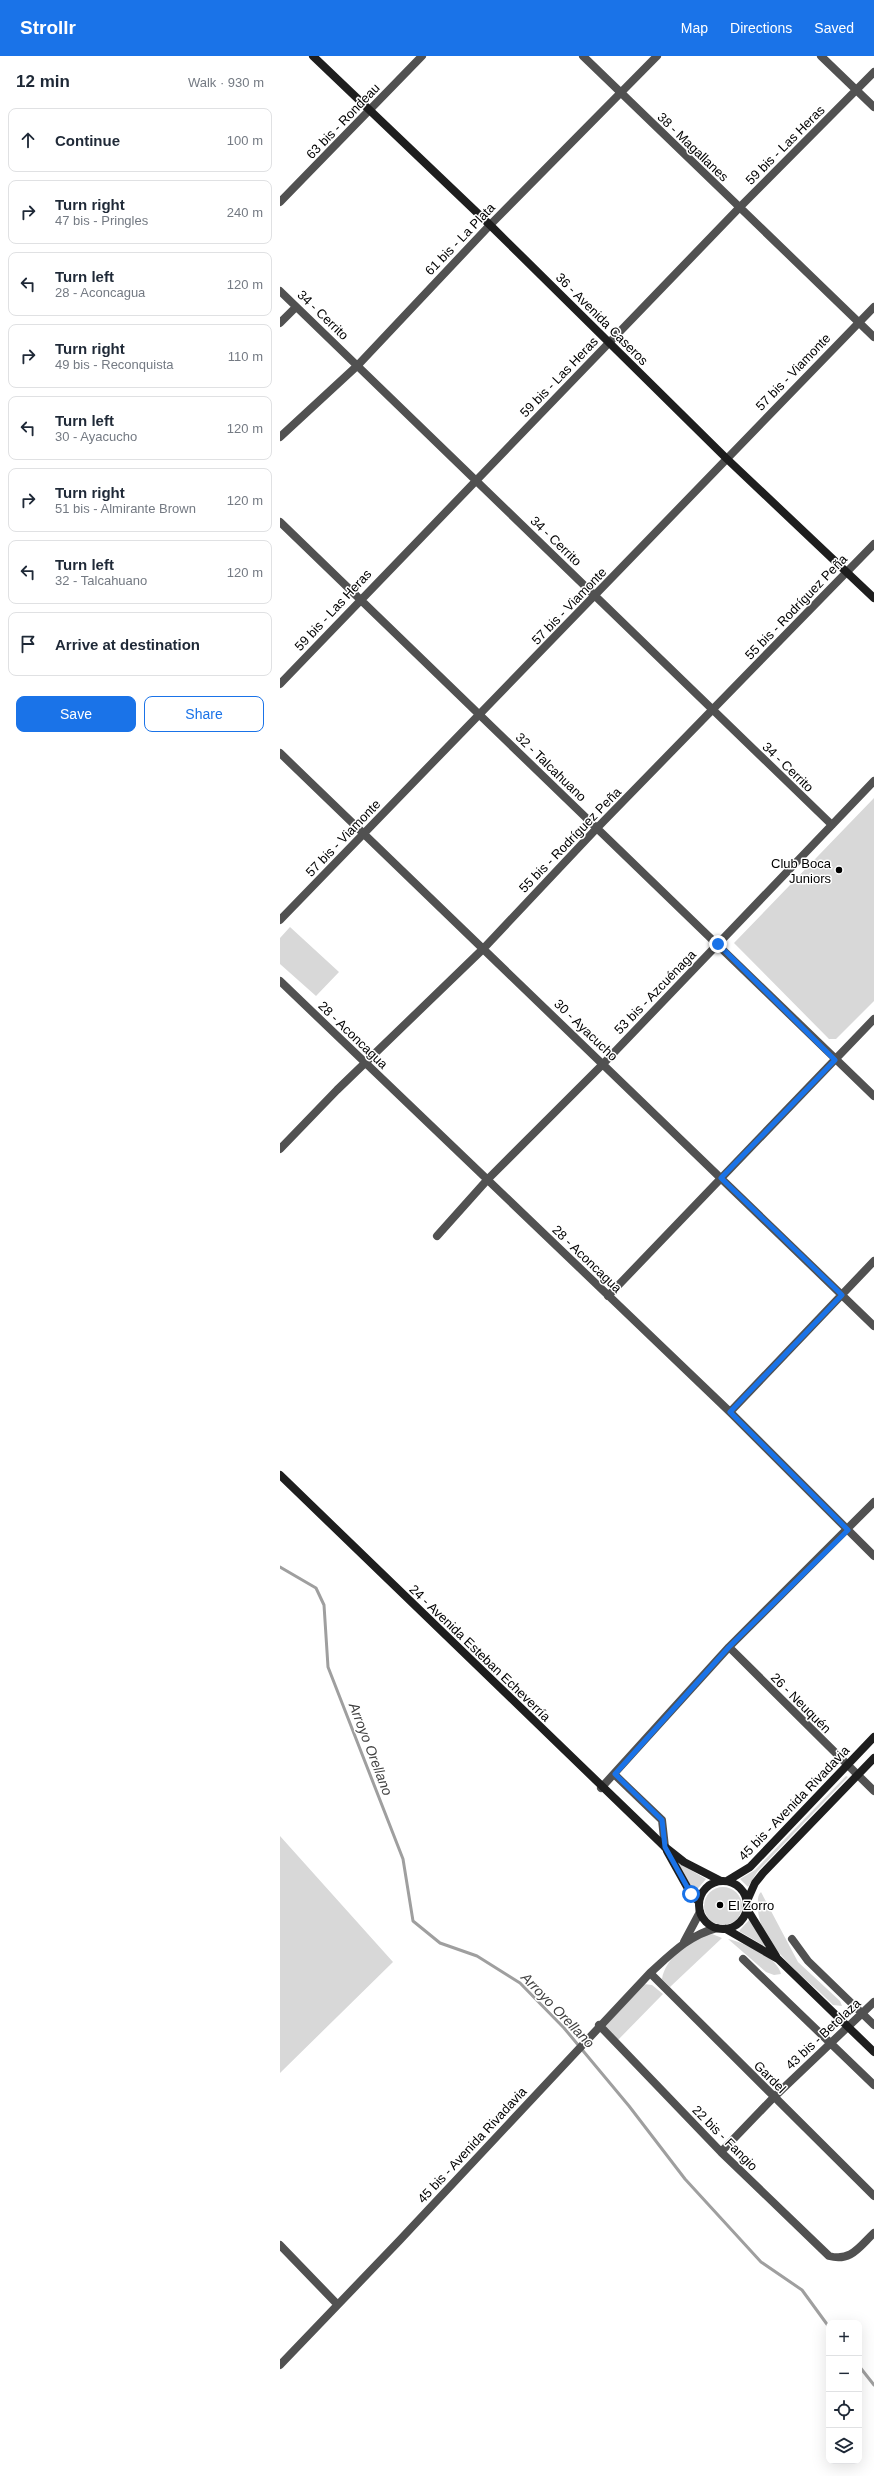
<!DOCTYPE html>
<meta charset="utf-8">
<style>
body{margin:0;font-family:Arial,sans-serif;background:#f2f2f3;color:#1f2937}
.controls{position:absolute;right:12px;bottom:12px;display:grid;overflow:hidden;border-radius:8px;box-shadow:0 4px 16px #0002}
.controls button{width:36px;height:36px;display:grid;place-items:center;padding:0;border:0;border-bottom:1px solid #e0e1e3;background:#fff;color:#1f2937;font:20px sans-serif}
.stop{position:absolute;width:12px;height:12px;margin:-9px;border:3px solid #1a73e8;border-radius:50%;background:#fff}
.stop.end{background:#1a73e8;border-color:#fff;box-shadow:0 1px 4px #0008}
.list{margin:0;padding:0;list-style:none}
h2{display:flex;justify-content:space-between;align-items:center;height:52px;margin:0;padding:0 16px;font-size:17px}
h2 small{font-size:13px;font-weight:400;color:#747a83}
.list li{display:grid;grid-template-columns:26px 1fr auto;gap:12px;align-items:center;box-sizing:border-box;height:64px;margin:0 8px 8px;padding:0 8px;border:1px solid #e0e1e3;border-radius:8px}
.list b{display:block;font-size:15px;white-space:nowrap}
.list p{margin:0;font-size:13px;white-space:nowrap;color:#747a83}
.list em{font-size:13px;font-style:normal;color:#747a83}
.actions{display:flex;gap:8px;padding:12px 16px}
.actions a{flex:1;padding:9px 0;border:1px solid #1a73e8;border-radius:8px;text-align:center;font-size:14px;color:#1a73e8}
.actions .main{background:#1a73e8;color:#fff}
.icon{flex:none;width:22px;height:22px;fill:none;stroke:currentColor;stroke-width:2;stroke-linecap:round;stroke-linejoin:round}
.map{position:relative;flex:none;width:594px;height:2420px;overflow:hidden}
header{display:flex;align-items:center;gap:24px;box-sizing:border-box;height:56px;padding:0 20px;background:#1a73e8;color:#fff}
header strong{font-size:19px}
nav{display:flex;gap:22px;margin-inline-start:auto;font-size:14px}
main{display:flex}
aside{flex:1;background:#fff}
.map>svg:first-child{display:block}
.green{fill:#d8d8d8}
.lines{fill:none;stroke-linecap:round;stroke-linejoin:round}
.stream{stroke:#9f9f9f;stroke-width:3}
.minor{stroke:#515151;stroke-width:8}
.secondary{stroke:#1e1e1e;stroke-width:8}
.route{stroke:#1a73e8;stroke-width:5}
.poi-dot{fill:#000;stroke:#fff;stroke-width:1.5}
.labels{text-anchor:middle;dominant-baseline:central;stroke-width:3;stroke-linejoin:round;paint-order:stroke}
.street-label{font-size:13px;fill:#000;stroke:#fff}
.poi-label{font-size:13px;fill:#000;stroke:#fff;text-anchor:end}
.water-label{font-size:14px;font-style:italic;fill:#404040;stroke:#fff}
</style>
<header>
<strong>Strollr</strong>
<nav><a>Map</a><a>Directions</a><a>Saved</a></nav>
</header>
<main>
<aside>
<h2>12 min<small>Walk · 930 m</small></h2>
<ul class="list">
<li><svg class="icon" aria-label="ahead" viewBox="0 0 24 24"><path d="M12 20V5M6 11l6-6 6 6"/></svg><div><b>Continue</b></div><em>100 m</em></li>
<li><svg class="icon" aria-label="right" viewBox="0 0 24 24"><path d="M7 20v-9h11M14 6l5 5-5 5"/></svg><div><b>Turn right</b><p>47 bis - Pringles</p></div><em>240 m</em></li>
<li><svg class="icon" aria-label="left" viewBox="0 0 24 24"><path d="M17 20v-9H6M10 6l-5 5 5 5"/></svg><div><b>Turn left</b><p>28 - Aconcagua</p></div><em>120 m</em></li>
<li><svg class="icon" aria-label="right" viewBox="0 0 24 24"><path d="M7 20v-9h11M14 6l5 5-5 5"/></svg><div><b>Turn right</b><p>49 bis - Reconquista</p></div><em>110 m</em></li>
<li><svg class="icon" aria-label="left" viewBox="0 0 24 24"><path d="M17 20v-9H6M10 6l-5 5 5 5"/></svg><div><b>Turn left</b><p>30 - Ayacucho</p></div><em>120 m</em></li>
<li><svg class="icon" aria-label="right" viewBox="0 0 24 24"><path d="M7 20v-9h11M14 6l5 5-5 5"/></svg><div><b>Turn right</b><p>51 bis - Almirante Brown</p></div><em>120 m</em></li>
<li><svg class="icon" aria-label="left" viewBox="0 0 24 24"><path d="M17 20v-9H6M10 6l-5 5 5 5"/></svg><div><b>Turn left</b><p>32 - Talcahuano</p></div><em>120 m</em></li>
<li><svg class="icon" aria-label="arrive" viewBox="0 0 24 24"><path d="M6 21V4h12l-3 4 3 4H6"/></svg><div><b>Arrive at destination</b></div></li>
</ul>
<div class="actions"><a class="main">Save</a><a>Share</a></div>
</aside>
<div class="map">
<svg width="594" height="2420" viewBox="0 0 594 2420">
<rect width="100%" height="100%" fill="#fff"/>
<path class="green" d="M594,742v203l-38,38h-7l-95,-96z
M10,871l49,45 -23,24 -36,-32v-26z
M566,1720l2,1 -91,95 -9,15 -8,-8 15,-9z
M0,1780l113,126 -113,111z
M397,1806l29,17 -11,13 -18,-28z
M424 1850a19 19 0 1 1 38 0a19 19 0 1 1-38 0Z
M481,1836l37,70 42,39 2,5 -9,-1 -6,-6c-23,-22 -70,-57 -69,-92 0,-6 -1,-11 3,-15z
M470,1863l16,28 -27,-16z
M432,1878l10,4 -52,49 -8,-8c3,-21 30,-42 50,-45z
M448,1883c14,3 50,18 53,35l-7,1 -8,-3z
M364,1928l8,1 11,9 -47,48 -12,-14z"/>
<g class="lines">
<path class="stream" d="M0,1511l36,21 8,17 4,62 75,192 10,62 27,22 37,13 43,27 44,45 65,78 56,73 76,83 41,28 27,37
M579,2310l15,19"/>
<path class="minor" d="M303,0l291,281
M541,0l53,51
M0,146l142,-146
M0,235l552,534
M0,267l16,-16
M0,381l78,-72 132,-140 167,-169
M0,466l594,574
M0,628l459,-476 135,-136
M0,697l594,573
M0,864l594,-613
M0,925l450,431 144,144
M0,1093l57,-59 147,-142 113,-120 277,-284
M157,1180l51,-57 115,-115 271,-283
M328,1240l266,-277
M450,1356l144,-151
M449,1591l145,144
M335,1719l47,45 3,27
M321,1732l128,-141 145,-145
M512,1883l16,22 66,64
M404,1886l16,-30
M463,1903l131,126
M370,1917l224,223
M319,1969l122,127 108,104c22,6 30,-9 45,-23
M441,2096l52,-54 101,-96
M0,2189l57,59
M0,2309l119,-124 251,-268c21,-19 39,-38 67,-45"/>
<path class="secondary" d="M33,0l177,169 236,233 148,140
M0,1419l385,372 19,15 37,19
M387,1795l24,43 8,8
M447,1825l23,-14 124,-130
M419 1849a24 24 0 1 1 48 0a24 24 0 1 1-48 0Z
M467,1845l8,-18 8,-10 111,-115
M467,1853l29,47
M446,1873l52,30 96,93"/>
</g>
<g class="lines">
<path class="route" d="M411,1838l-26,-47 -3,-27 -47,-46 114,-127 119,-117 -118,-118 112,-117 -121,-117 114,-118 -117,-116"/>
</g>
<g class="poi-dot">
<circle cx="559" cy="814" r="4"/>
<circle cx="440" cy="1849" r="4"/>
</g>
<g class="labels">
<g class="street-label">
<text transform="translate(63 65) rotate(-46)">63 bis - Rondeau</text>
<text transform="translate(505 89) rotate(-45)">59 bis - Las Heras</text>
<text transform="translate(413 91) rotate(44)">38 - Magallanes</text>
<text transform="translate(180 183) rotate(-46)">61 bis - La Plata</text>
<text transform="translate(43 259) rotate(44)">34 - Cerrito</text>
<text transform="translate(322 263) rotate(45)">36 - Avenida Caseros</text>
<text transform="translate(513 316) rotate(-46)">57 bis - Viamonte</text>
<text transform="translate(279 321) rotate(-46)">59 bis - Las Heras</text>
<text transform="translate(276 485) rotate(44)">34 - Cerrito</text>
<text transform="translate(289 550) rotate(-46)">57 bis - Viamonte</text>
<text transform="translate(516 551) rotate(-46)">55 bis - Rodríguez Peña</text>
<text transform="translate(53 554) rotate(-47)">59 bis - Las Heras</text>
<text transform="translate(271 711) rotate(44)">32 - Talcahuano</text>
<text transform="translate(508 711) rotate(44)">34 - Cerrito</text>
<text transform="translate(63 782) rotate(-46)">57 bis - Viamonte</text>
<text transform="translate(290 784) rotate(-46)">55 bis - Rodríguez Peña</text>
<text transform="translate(375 936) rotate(-46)">53 bis - Azcuénaga</text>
<text transform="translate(306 974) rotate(44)">30 - Ayacucho</text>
<text transform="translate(73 979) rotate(44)">28 - Aconcagua</text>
<text transform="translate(307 1203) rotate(44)">28 - Aconcagua</text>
<text transform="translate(200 1597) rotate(44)">24 - Avenida Esteban Echeverría</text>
<text transform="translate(521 1647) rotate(45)">26 - Neuquén</text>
<text transform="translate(514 1747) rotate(-46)">45 bis - Avenida Rivadavia</text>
<text transform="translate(543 1978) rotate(-43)">43 bis - Betolaza</text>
<text transform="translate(490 2021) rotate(45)">Gardel</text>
<text transform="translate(445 2082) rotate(45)">22 bis - Fangio</text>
<text transform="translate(192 2089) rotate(-47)">45 bis - Avenida Rivadavia</text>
</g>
<g class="poi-label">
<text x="551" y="807">Club Boca<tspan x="551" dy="15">Juniors</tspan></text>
<text x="448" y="1849" text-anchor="start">El Zorro</text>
</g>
<g class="water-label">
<text transform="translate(91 1693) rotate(69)">Arroyo Orellano</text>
<text transform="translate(278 1954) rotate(46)">Arroyo Orellano</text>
</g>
</g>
</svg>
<div class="controls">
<button>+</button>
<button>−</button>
<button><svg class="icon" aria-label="locate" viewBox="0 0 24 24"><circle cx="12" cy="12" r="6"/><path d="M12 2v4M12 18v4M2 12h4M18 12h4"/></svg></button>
<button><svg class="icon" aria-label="layers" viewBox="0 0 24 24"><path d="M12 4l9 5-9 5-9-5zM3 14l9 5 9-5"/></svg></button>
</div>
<div class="stop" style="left:411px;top:1838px"></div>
<div class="stop end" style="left:438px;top:888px"></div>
</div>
</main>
